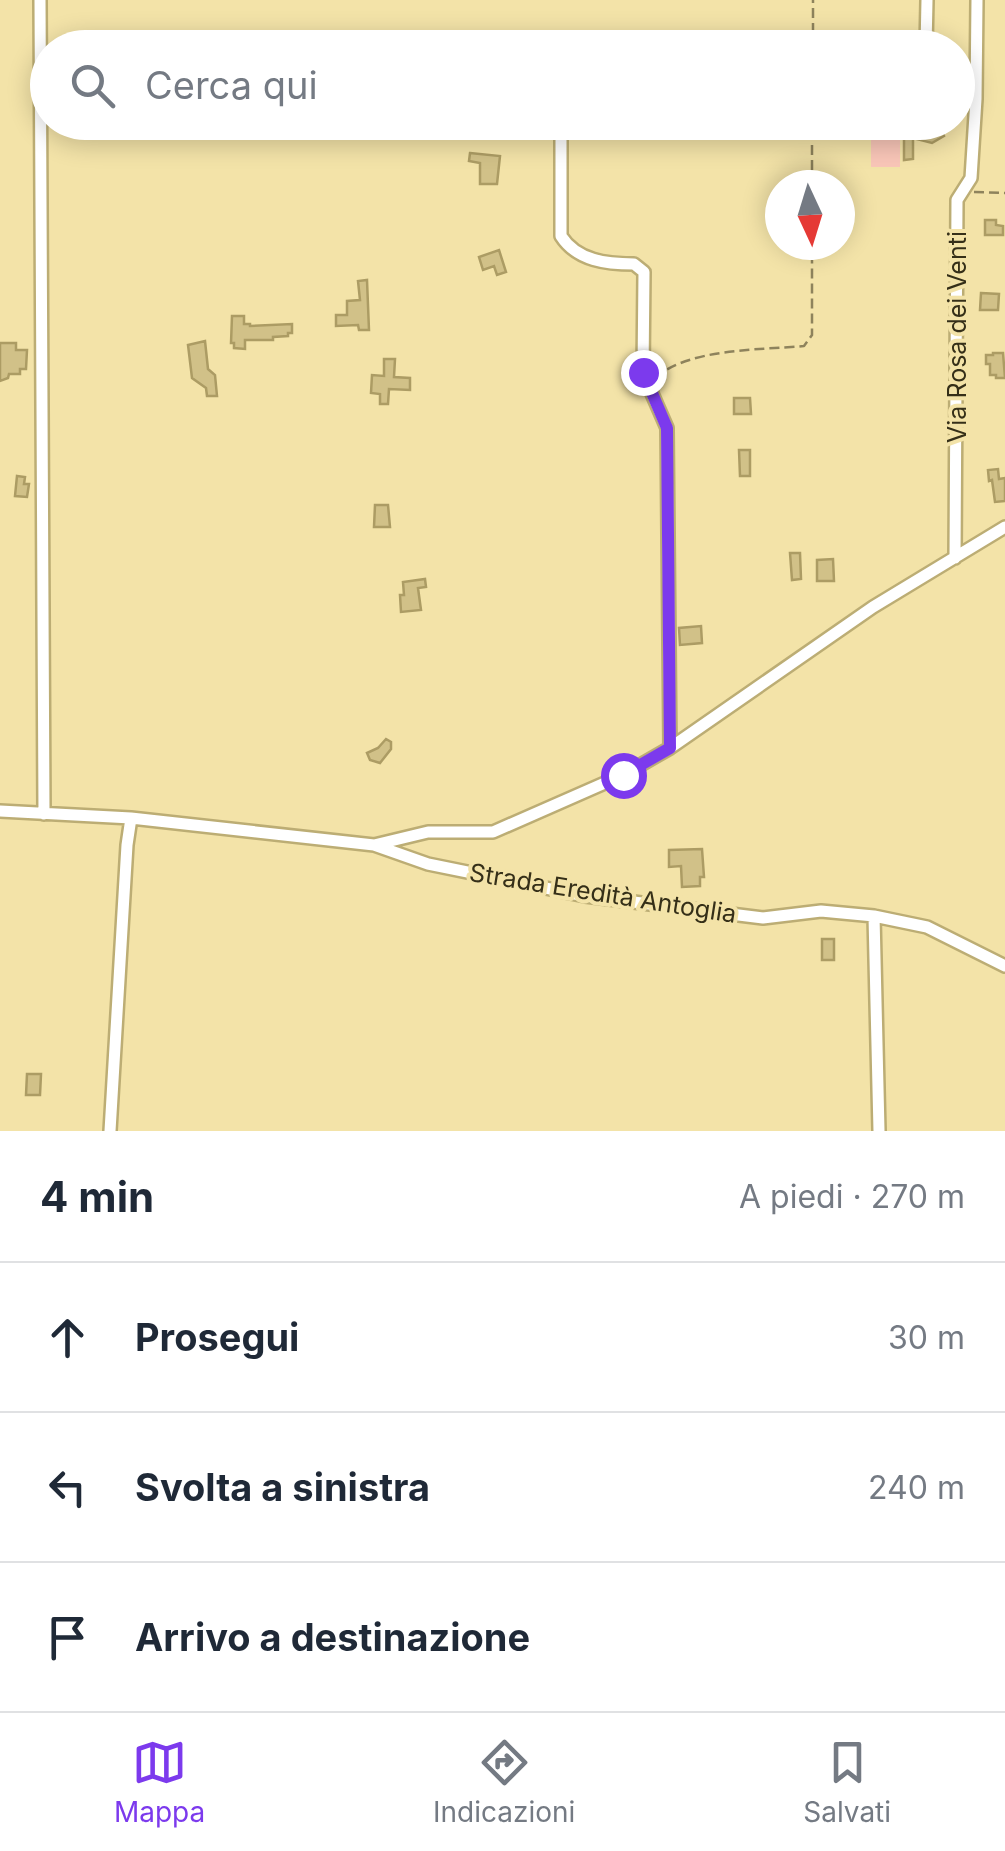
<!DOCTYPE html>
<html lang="it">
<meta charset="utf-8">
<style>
body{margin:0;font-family:Inter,sans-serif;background:#f2f2f3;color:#1f2937}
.compass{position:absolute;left:765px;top:170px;width:90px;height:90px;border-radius:50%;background:#fff;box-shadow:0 5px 25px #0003;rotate:176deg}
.stop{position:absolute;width:30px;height:30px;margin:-22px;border:8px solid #7c3aed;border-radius:50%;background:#fff}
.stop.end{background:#7c3aed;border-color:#fff;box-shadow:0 2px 10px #0008}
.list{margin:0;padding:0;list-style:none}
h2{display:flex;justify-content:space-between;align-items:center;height:130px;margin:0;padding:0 40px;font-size:42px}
h2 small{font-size:32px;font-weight:400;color:#747a83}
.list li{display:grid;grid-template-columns:65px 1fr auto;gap:30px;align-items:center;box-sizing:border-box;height:150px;padding:0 40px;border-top:2px solid #e0e1e3}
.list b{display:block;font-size:38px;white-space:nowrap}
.list em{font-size:32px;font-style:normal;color:#747a83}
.icon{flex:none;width:55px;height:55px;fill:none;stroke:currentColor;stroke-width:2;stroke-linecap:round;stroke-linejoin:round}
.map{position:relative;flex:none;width:1005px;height:1131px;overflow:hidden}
.search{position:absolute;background:#fff;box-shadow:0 5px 25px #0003;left:30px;right:30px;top:30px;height:110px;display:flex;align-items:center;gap:25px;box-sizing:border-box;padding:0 35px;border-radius:55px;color:#747a83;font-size:38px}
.sheet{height:580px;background:#fff}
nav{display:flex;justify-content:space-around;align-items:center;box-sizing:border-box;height:140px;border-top:2px solid #e0e1e3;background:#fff;font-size:28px;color:#747a83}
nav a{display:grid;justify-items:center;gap:5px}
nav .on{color:#7c3aed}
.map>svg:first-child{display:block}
.green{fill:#f9c6b8}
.building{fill:#d1c188;stroke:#ac9c64;stroke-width:2.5}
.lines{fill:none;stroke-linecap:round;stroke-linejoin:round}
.minor-casing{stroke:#bcad74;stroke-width:16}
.path{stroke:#8e835c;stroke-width:2.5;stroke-dasharray:10 5;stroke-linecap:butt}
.minor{stroke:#fff;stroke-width:11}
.route{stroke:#7c3aed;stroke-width:12}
.labels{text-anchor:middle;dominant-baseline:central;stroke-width:8;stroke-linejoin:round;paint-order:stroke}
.street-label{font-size:25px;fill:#352f18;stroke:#f3e3a8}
</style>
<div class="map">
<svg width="1005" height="1131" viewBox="0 0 1005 1131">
<rect width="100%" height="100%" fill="#f3e3a8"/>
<path class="green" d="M871,123h29v44h-29z"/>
<path class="building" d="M932,122h7l5,14 -12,7 -19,-5v21l-9,1v-23l19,-4 -2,-7z
M470,153l30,3 -3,28h-17v-21l-11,-2z
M985,220h11v5l7,1v9h-18z
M499,250l7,22 -9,3 -3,-9 -11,4 -4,-13z
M367,280l2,50h-10l-1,-5 -22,1v-11h11v-14l13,-1 -2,-19z
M981,293l18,1 -1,16h-18z
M232,316h12v8h6v2l42,-2v9h-4v3l-15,1v3h-28v9l-11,-1v-5h-3z
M205,341l3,28 7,6 2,21h-10l-1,-8 -14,-10 -4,-33z
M0,343h16v7h11l-1,19h-6v5h-11l-1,4 -8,3z
M993,353h10l2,25h-9v-3h-6v-11h-4v-9h7z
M384,359h11l-1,18 16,1v12l-21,-1 -1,15h-8v-10l-9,-1 1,-18 12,1z
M734,398h16l1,16h-17z
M739,450h11v26h-10z
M998,469l1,10 6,-1v23l-10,1 -3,-22 -3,1 -1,-11z
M17,476l8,1 -1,7h5l-2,13 -12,-1z
M375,505h13l2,22h-16z
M790,553h10l1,26 -9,1z
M833,559l1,22h-17v-21z
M425,579l1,8 -8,1 3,22 -20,2 -1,-17h4l-1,-13z
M701,626l1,17 -22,2 -1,-17z
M386,739l5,3v7l-11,14 -10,-3 -3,-7 11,-5z
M702,849l2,28h-4v9l-18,1 -1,-21 -12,1v-17z
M822,939h12v21h-12z
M27,1074h14l-1,21h-14z"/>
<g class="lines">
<defs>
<path id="minor" d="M40,0l4,814
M926,48l1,-48
M958,101l18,-2
M561,122v114c16,25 46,28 73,28l10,8 -1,101 24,55 3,320
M955,558l2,-358 14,-22 5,-79 1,-99
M0,811l131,7
M374,845l54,19 157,32 178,22 58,-7 53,5 53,11 78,39
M874,916l5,215
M110,1131l17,-286 4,-27 243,27 54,-13h65l130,-57 47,-27 203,-141 132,-80"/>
</defs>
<use href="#minor" class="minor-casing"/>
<path class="path" d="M813,48v-48
M812,185v-63
M974,192l31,1
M655,378c34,-30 105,-28 149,-32l8,-11v-90"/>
<use href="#minor" class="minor"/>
</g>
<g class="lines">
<path class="route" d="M623,775l47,-27 -3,-320 -24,-56"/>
</g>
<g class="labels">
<g class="street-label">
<text transform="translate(957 337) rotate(-90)">Via Rosa dei Venti</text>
<text transform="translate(603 893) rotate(9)">Strada Eredità Antoglia</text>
</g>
</g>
</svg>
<svg class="compass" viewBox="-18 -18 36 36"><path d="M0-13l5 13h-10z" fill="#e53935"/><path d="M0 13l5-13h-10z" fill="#747a83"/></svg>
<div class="stop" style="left:623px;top:775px"></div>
<div class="stop end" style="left:643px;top:372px"></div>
<div class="search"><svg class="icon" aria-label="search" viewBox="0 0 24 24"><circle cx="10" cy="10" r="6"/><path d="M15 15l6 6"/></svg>Cerca qui</div>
</div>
<section class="sheet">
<h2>4 min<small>A piedi · 270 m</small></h2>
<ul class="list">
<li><svg class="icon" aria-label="ahead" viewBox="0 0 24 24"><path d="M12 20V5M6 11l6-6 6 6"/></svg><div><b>Prosegui</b></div><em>30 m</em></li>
<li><svg class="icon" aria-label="left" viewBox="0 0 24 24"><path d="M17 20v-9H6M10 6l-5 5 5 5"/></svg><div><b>Svolta a sinistra</b></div><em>240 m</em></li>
<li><svg class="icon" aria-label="arrive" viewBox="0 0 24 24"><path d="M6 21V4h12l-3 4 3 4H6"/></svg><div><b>Arrivo a destinazione</b></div></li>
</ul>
</section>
<nav>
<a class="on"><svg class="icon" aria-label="map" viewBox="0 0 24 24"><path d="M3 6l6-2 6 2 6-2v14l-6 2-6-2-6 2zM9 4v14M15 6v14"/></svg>Mappa</a>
<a><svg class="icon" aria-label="directions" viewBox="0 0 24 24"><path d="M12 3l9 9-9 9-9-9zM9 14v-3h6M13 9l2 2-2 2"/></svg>Indicazioni</a>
<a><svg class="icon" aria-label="saved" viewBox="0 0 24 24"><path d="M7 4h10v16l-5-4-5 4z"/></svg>Salvati</a>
</nav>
